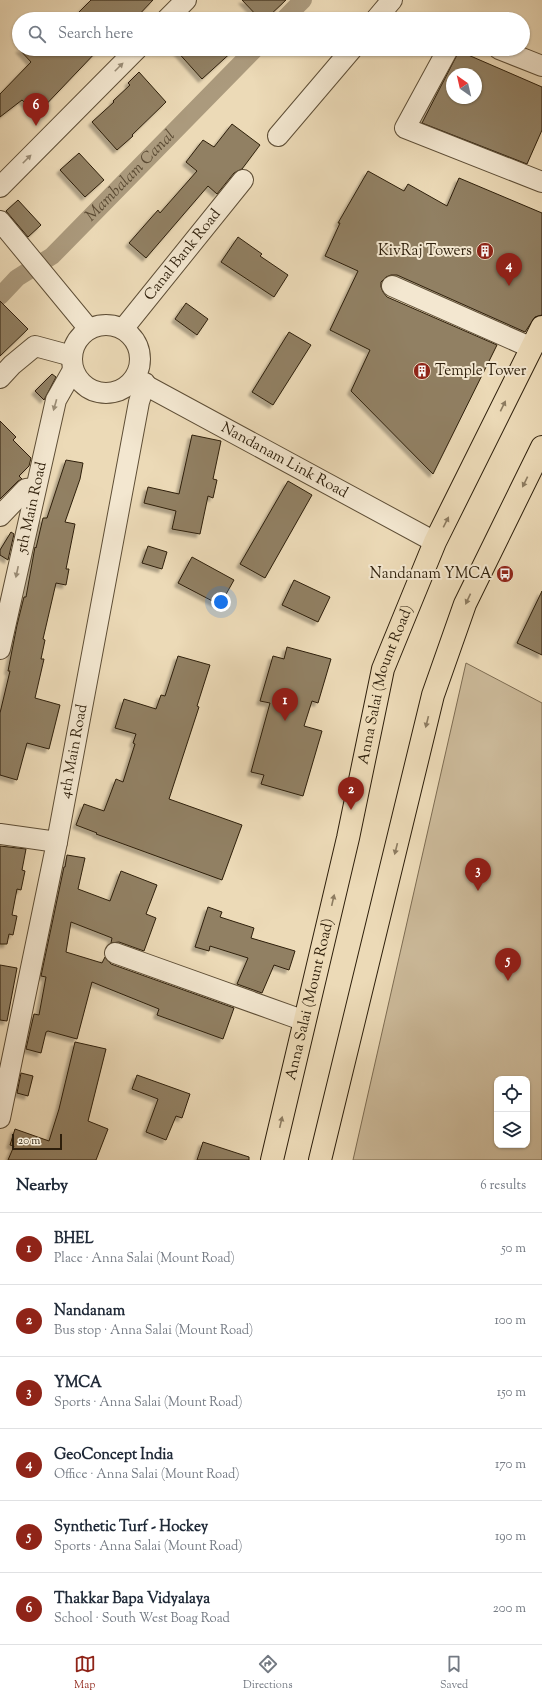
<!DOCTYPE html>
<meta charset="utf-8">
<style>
body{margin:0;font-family:"Sorts Mill Goudy",serif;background:#f2f2f3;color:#1f2937}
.controls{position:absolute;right:12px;bottom:12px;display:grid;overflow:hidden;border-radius:8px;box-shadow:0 1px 3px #0004}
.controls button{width:36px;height:36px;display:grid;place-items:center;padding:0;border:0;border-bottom:1px solid #e0e1e3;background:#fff;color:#1f2937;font:20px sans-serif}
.compass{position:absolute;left:446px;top:68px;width:36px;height:36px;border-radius:50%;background:#fff;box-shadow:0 1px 3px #0004;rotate:326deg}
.scale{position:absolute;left:12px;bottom:10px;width:50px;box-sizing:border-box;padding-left:4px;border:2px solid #2e1f0b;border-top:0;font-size:11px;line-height:14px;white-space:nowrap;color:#2e1f0b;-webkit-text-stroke:3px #f3e7d0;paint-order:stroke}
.you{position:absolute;left:221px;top:602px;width:14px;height:14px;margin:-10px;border:3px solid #fff;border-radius:50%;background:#1a73e8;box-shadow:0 0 0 6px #1a73e833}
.badge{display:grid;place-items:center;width:26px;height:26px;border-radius:50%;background:#8f2418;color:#fff;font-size:13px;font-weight:700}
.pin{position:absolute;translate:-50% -33px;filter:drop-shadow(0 1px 2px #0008)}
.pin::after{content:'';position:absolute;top:21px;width:14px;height:12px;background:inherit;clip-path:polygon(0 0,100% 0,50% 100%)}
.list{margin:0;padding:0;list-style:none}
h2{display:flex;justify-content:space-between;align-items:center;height:52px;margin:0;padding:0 16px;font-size:17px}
h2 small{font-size:13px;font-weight:400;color:#747a83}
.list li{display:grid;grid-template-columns:26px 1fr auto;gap:12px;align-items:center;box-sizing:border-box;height:72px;padding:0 16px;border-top:1px solid #e0e1e3}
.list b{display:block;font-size:15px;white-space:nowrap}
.list p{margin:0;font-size:13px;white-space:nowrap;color:#747a83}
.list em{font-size:13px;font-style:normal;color:#747a83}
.icon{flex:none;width:22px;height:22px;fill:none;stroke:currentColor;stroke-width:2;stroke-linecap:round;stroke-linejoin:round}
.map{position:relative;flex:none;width:542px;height:1160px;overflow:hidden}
.search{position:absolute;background:#fff;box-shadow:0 1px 3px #0004;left:12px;right:12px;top:12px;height:44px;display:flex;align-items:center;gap:10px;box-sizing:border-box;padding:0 14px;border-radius:22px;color:#747a83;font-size:15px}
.sheet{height:484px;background:#fff}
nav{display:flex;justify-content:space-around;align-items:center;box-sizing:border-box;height:56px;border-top:1px solid #e0e1e3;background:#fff;font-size:11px;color:#747a83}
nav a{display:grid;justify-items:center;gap:2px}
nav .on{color:#8f2418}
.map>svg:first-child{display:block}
.green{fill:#ccba9a;stroke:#7d6c52;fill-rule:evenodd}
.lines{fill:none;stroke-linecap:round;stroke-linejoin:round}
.canal{stroke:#ab9a7d;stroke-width:18}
.building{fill:#918064;stroke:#2e1f0b;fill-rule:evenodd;filter:url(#shadow)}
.minor-casing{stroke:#5e4e36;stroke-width:22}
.major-casing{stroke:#2e1f0b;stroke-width:24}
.minor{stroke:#f3e7d0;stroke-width:20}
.major{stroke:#ecdab7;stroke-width:22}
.oneway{fill:#9a8d77}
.oneway2{fill:#8d7c61}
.labels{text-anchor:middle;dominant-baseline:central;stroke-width:4;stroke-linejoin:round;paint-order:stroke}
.poi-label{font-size:15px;fill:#2e1f0b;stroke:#f3e7d0;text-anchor:end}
.street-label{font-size:15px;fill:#2e1f0b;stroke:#f3e7d0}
.water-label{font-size:16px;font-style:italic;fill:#5a4a33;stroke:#f3e7d0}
</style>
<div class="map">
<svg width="542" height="1160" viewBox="0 0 542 1160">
<defs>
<filter id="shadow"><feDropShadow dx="-3.5" dy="3.5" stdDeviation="1" flood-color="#0004"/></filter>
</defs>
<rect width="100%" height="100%" fill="#ecdab7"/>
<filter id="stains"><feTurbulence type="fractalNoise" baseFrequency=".005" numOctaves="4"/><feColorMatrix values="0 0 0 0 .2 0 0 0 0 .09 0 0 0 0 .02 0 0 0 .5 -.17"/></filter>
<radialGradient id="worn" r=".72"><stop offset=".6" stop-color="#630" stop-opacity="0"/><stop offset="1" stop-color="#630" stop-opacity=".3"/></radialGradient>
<path class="green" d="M466,663l76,40v457h-189zM497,1079h30v66h-30z"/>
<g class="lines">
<g class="canal">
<path d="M284,19l19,-19"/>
<path id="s1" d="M0,296l17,-18 35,-22 203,-207"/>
</g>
</g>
<path class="building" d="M91,0h62l-18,19h-63z
M242,0h44l-20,19h-6z
M19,49h80l-62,65 -15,-14 -22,17v-23l31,-32z
M175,49h60l-33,30z
M459,51l83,36v43l-15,34 -105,-41zM452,74h24v24h-24z
M139,72l27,30 -34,33 1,1 -16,14 -25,-28 22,-20 -1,-1 17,-16 -2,-2z
M232,124l28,21 -18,24 -8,4 -17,21 -9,-8 -62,72 -17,-15 29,-33 2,3 37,-42 -11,-9 17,-22 11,7z
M79,153l25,27 -19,17 -25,-27z
M368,171l36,20 4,-7 39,22 12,-28 83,35v102l-7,2 -10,15 -128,-57h-6l-5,2 -5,5v5l2,5 4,5 110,48 -64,129 -82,-83 19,-41 -40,-20 28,-59 -33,-15 15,-33h-2z
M18,200l23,25 -13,12 -22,-26z
M238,237l24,17 -2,2 28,19 -14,22 -53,-35z
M0,301l28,28 -28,27z
M186,303l22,16 -11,16 -22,-16z
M289,332l22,13 -38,60 -21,-13z
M52,374l4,3 -12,23 -9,-9z
M0,421l16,16 -3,3 18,18 -2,8 -10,10 3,3 -4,2 -18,18z
M192,435l29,6 -8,38 4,1 -4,18 -5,-2 -8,38 -28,-5 4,-18 -32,-8 4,-16 31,7z
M66,460l17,3 -3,16 -15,43 10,2 -9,45h3l-3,16 -10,-2 -13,56 2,1 -4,19h3l-9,39 25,7 -11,44 -22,-6 -10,37 -17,-5v-62l10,-42h-2l9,-46 7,-28h2l9,-50 1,1 7,-30h4z
M288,481l24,14 -47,83 -25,-14z
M11,532l3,2 -6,26 -8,-5v-5z
M148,546l19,6 -5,17 -20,-6z
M192,557l42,23 -14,25 -42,-22z
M294,580l36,17 -12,25 -36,-17z
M542,591v64l-25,-12z
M287,647l44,12 -13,44 -6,-2 -8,25 18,5 -19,65 -42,-12 3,-9 -13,-3 19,-69 -10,-2 13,-45 11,3z
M178,656l32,9 -13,41 2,1 -30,92 73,26 -20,55 -126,-46 1,-1 -21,-8 8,-21 20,7 12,-32 7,3 12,-38 -2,-1 3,-9 -21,-6 9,-29 32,10 5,-14 4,1z
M0,846l26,3 -4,21 3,1 -4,19 -4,-1 -5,26 5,1 -4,19 -4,-1 -2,10h-7z
M67,855l18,3 -7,31 32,12 11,-30 36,14 -11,29 10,4 -12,33 -25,-9 -8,1 1,-5 -41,-16 -5,30 36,11 3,-6 6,7 123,44 -11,31 -66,-24 2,-6 -67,-27 -15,57 -29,-8 -2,1 -5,21 -15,-4 8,-35 5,1 7,-38 -5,-1 23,-109h1z
M208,907l14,5 -2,5 34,11 -3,10 44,13 -6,19 -15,-5 -12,28 -25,-9 11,-26 -38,-12 -1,5 -14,-4z
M0,965l17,3 -10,53 -7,-1z
M75,1042l31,7 -18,72 20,8 -12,31h-88l6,-14 -4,-1 5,-16 34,12 10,-32z
M21,1073l12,3 -5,20 -11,-3z
M137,1075l53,19 -8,24 -6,-2 -10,24 -20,-8 12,-33 -26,-10z
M203,1142l46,15v3h-52z"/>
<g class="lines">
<defs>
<g id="minor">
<path d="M167,19l19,-19"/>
<path d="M376,19l16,-19"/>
<path d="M448,49l-43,79 137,54"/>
<path d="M499,49l43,17"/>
<path d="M278,136l74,-87"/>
<path d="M0,187l137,-138"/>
<path d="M0,221l89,108"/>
<path d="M392,286l140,62"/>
<circle cx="106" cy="359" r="34"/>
<path id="s2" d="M123,329l120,-149"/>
<path d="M0,378l12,-13 23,-19 37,10"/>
<path id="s3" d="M134,379l301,163"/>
<path d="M0,516l26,-27 9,-1"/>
<path id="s4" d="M0,649l56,-249 17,-30"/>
<path d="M0,834l57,8"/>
<path d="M115,953l190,68"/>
<path id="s5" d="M0,1118l57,-276 82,-440 6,-19"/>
</g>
<g id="major">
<path id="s6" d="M272,1160l76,-322 35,-169 52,-127 107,-215"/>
<path d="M320,1160l113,-465 32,-91 77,-157"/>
</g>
</defs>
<use href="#minor" class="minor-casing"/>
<use href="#major" class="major-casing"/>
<use href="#minor" class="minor"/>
<use href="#major" class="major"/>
</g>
<defs><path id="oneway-solid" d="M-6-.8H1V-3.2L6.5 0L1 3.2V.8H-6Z"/></defs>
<g class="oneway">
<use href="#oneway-solid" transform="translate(119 67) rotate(-45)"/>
<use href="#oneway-solid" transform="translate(27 159) rotate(-45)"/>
<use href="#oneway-solid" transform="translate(55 405) rotate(106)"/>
<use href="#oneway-solid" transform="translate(17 572) rotate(102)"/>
</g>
<g class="oneway2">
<use href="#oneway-solid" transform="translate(503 406) rotate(-64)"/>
<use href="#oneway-solid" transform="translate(525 482) rotate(116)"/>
<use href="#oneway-solid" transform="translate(446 522) rotate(-63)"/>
<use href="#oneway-solid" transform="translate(468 599) rotate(115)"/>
<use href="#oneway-solid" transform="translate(427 722) rotate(104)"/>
<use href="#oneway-solid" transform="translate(396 849) rotate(104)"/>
<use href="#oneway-solid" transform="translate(333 900) rotate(-77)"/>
<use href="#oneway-solid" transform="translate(281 1122) rotate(-77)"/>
</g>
<defs>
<symbol id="building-disc" viewBox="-11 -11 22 22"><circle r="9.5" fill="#8f2418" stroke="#f3e7d0"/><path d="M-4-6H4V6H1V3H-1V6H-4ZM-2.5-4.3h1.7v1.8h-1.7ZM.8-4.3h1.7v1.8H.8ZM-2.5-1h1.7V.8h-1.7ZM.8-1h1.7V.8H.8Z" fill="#fff"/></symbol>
<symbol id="bus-disc" viewBox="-11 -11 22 22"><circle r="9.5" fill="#8f2418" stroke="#f3e7d0"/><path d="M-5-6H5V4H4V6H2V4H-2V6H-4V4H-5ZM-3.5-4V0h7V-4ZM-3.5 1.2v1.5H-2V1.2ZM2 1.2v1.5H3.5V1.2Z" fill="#fff"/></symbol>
</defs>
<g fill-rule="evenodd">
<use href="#building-disc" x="475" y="241" width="20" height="20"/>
<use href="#building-disc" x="412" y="361" width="20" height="20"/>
<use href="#bus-disc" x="495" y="564" width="20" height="20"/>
</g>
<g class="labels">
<g class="poi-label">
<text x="472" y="251">KivRaj Towers</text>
<text x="435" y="371" text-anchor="start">Temple Tower</text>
<text x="492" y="574">Nandanam YMCA</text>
</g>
<g class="street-label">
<text stroke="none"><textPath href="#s2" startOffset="95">Canal Bank Road</textPath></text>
<text stroke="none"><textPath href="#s3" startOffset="171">Nandanam Link Road</textPath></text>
<text stroke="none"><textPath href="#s4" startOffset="145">5th Main Road</textPath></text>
<text stroke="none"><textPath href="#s6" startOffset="489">Anna Salai (Mount Road)</textPath></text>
<text stroke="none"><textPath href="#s5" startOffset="374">4th Main Road</textPath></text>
<text stroke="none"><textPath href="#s6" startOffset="165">Anna Salai (Mount Road)</textPath></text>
</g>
<g class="water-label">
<text stroke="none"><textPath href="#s1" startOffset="178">Mambalam Canal</textPath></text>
</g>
</g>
<rect width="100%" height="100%" filter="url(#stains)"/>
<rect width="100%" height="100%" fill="url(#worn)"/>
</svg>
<div class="controls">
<button><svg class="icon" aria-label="locate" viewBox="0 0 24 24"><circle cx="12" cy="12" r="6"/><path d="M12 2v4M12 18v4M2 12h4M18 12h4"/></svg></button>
<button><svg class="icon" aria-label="layers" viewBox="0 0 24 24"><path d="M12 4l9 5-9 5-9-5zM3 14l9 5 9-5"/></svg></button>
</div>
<svg class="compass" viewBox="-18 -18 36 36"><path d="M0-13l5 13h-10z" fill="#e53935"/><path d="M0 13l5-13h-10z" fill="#747a83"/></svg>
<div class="scale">20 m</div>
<div class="you"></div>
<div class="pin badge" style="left:285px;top:721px">1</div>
<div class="pin badge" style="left:351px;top:810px">2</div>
<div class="pin badge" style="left:478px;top:891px">3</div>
<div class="pin badge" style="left:509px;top:286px">4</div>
<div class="pin badge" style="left:508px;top:981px">5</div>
<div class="pin badge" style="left:36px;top:126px">6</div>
<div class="search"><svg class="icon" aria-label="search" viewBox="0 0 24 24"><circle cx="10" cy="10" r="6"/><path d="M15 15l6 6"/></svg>Search here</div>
</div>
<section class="sheet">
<h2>Nearby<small>6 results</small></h2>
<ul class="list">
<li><span class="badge">1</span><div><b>BHEL</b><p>Place · Anna Salai (Mount Road)</p></div><em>50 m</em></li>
<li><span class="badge">2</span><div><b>Nandanam</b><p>Bus stop · Anna Salai (Mount Road)</p></div><em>100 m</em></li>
<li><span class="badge">3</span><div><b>YMCA</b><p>Sports · Anna Salai (Mount Road)</p></div><em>150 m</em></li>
<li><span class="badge">4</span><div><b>GeoConcept India</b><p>Office · Anna Salai (Mount Road)</p></div><em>170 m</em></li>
<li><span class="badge">5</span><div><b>Synthetic Turf - Hockey</b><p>Sports · Anna Salai (Mount Road)</p></div><em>190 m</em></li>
<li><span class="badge">6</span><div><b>Thakkar Bapa Vidyalaya</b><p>School · South West Boag Road</p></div><em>200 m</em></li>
</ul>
</section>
<nav>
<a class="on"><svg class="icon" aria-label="map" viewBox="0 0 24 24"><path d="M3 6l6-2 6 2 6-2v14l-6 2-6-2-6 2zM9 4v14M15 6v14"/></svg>Map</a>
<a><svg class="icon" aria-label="directions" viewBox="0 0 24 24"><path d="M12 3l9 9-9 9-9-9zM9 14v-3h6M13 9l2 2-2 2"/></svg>Directions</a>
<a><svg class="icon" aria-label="saved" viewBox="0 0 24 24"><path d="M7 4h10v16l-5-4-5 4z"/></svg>Saved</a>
</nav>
